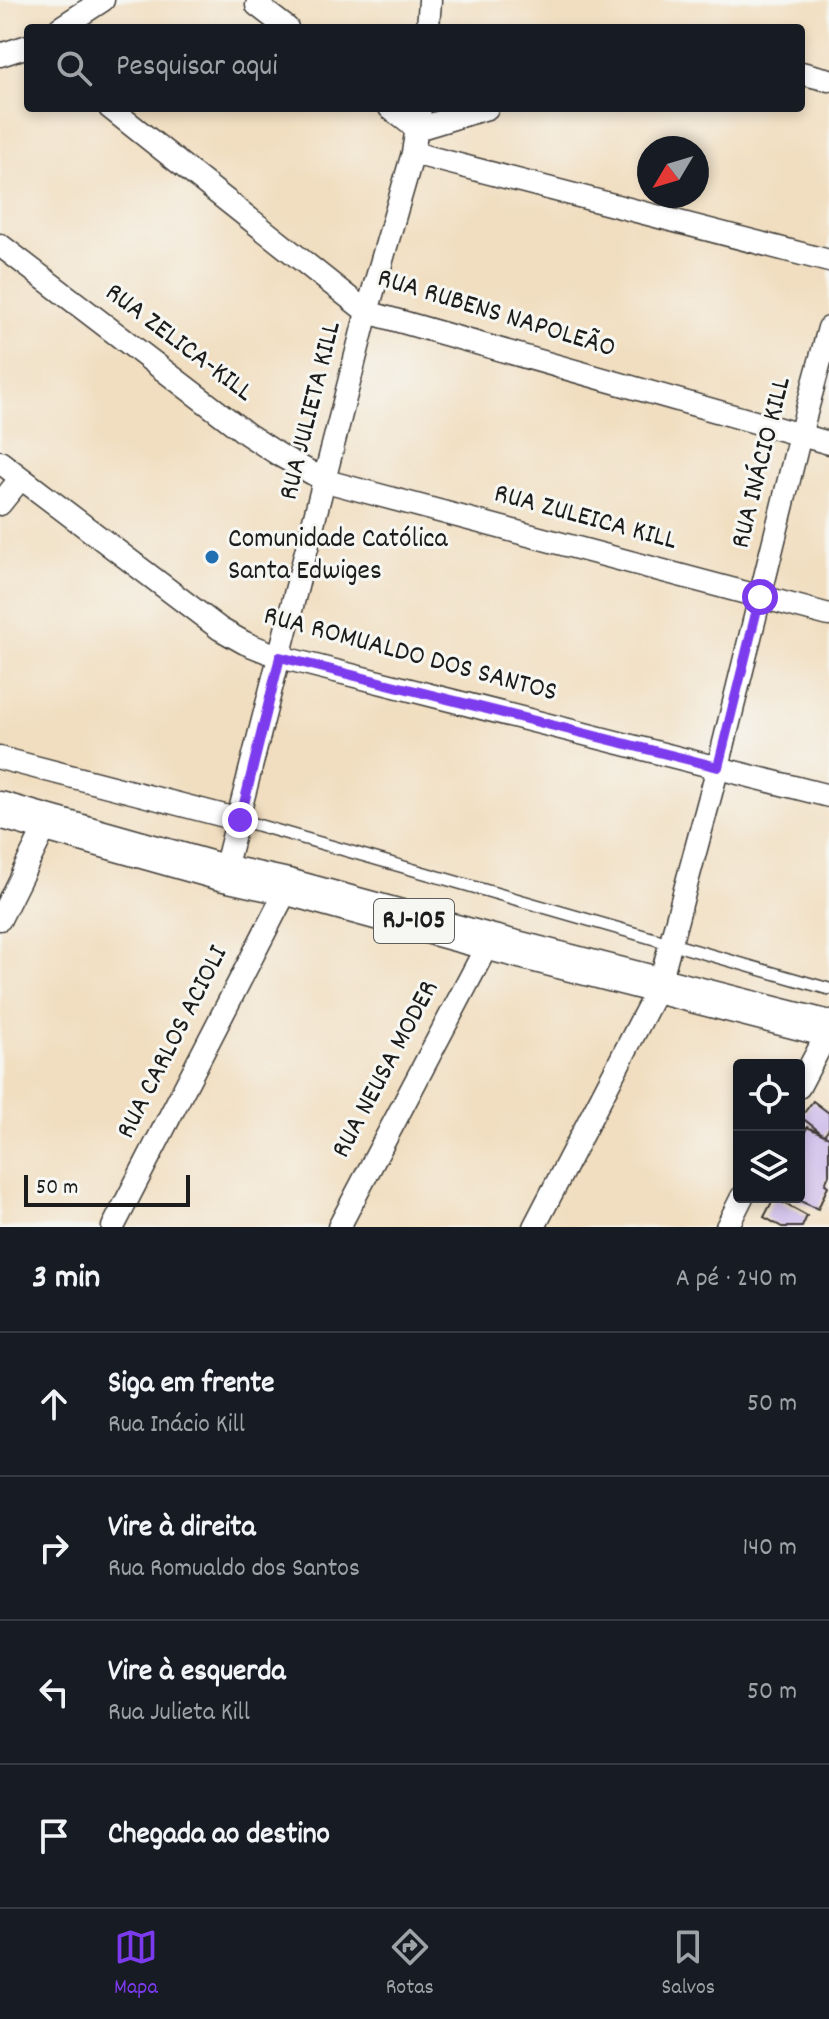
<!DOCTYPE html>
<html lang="pt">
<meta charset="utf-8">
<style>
body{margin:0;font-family:Dekko,sans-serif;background:#20242c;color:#f1f3f6}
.controls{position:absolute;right:24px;bottom:24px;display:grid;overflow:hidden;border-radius:8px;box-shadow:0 4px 12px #0003}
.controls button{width:72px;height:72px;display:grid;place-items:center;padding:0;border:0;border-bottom:2px solid #363941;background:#171b24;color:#f1f3f6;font:40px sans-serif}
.compass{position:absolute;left:637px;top:136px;width:72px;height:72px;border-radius:50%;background:#171b24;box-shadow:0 4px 12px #0003;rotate:232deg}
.scale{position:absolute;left:24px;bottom:20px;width:166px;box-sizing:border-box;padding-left:8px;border:4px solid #1c1c1c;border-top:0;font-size:22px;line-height:28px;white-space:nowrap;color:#1c1c1c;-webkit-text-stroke:6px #f6f6f2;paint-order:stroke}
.stop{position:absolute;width:24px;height:24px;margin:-18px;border:6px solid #7c3aed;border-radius:50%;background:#fff}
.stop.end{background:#7c3aed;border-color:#fff;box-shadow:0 2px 8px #0008}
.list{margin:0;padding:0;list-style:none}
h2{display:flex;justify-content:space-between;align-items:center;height:104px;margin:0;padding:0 32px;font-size:34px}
h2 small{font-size:26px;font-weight:400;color:#9ea1a6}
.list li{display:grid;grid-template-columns:52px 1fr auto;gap:24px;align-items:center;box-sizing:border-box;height:144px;padding:0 32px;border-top:2px solid #363941}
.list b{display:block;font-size:30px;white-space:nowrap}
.list p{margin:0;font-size:26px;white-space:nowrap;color:#9ea1a6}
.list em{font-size:26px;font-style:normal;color:#9ea1a6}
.icon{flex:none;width:44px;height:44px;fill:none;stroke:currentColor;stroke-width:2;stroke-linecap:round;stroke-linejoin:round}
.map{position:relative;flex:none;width:829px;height:1227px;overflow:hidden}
.search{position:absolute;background:#171b24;box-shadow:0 4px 12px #0003;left:24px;right:24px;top:24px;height:88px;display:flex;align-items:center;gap:20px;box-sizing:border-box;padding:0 28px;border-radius:8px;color:#9ea1a6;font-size:30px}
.sheet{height:680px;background:#171b24}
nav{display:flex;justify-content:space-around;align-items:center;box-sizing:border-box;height:112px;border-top:2px solid #363941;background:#171b24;font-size:22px;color:#9ea1a6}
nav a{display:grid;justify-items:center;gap:4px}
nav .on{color:#7c3aed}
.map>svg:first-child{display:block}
.building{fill:#cbb7e9}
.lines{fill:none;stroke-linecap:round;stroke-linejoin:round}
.lane-casing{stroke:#3c3935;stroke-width:14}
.street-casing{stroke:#3c3935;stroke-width:25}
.primary-casing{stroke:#3c3935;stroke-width:39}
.lane{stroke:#fff;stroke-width:11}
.street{stroke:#fff;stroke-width:22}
.primary{stroke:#fff;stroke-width:36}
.route{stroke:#7c3aed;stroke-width:10}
.poi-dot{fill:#1f6fb2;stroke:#f6f6f2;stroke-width:3}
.labels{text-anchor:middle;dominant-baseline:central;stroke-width:6;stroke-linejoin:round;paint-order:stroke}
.shield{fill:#f6f6f2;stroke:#5d5d5c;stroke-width:2}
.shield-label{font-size:26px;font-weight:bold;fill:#1c1c1c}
.street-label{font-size:28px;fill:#1c1c1c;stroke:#f6f6f2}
.poi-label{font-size:28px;fill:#1c1c1c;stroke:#f6f6f2;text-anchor:start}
</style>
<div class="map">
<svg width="829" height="1227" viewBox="0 0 829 1227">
<rect width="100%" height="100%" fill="#f6f6f2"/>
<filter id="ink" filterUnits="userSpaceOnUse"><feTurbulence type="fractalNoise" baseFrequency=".0125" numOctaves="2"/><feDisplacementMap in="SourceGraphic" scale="16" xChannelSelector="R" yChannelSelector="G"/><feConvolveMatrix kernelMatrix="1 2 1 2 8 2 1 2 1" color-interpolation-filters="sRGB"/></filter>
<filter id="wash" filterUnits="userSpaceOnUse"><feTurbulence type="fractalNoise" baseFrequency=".006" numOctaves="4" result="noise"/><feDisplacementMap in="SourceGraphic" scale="32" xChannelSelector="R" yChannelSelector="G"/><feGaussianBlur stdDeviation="1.8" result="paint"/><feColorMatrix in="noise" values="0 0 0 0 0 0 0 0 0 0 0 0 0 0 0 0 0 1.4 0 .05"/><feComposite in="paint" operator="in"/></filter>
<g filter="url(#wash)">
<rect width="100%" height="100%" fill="#f1dec0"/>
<g id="blocks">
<path class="building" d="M813,1101l16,12v15l-5,7 -23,-18z
M807,1127l22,10v38l-4,9 3,2 -10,23 -27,-12h8v-52z
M774,1198l33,18 -5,11h-20l-18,-10z"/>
</g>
</g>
<g filter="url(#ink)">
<use href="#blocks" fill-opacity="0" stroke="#3c3935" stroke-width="2"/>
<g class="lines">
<defs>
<path id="lane" d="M240,820l589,169"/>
<path id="street" d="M257,5l30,23
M60,28l43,-28
M428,28l2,-28
M0,55l28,-9
M801,73l28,7
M110,108l257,204 462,131
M390,108l27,21
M417,129l70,-21
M413,153l416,108
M0,245l247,189 34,22 45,25 503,134
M0,462l220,167 25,14 35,14 549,139
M0,504l21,-26
M0,758l240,62
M224,873l143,-561 46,-159 7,-45
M0,919l48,-97
M799,1087l30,-57
M113,1227l175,-340
M339,1227l150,-285
M534,1227l125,-241 59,-219 82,-332 29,-107
M727,1227l15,-30"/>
<path id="primary" d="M0,810l224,63 64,14 201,55 340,87"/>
</defs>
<use href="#lane" class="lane-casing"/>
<use href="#street" class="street-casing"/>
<use href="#primary" class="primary-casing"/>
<use href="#lane" class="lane"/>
<use href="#street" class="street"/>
<use href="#primary" class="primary"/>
</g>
</g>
<g class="lines" filter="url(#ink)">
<path class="route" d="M240,820l40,-163 438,110 42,-170"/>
</g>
<circle class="poi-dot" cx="212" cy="557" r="8"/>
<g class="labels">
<rect class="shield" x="374" y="899" width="80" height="44" rx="6"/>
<g class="shield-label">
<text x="414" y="921">RJ-105</text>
</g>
<g class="street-label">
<text transform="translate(496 315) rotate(17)">RUA RUBENS NAPOLEÃO</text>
<text transform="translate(178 344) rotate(37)">RUA ZELICA-KILL</text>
<text transform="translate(312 411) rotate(-76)">RUA JULIETA KILL</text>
<text transform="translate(763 463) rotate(-76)">RUA INÁCIO KILL</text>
<text transform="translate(585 519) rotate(15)">RUA ZULEICA KILL</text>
<text transform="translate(410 656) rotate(15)">RUA ROMUALDO DOS SANTOS</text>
<text transform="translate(174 1043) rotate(-63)">RUA CARLOS ACIOLI</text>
<text transform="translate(387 1070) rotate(-62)">RUA NEUSA MODER</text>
</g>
<g class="poi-label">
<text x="228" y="541">Comunidade Católica<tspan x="228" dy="32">Santa Edwiges</tspan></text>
</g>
</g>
</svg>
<div class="controls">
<button><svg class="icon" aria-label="locate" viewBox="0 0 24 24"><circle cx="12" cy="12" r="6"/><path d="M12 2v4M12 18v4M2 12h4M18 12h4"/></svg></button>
<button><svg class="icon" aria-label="layers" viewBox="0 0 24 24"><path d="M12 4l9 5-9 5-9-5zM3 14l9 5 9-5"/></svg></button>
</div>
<svg class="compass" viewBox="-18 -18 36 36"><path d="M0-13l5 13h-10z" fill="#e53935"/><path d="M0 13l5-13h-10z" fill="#9ea1a6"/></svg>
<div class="scale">50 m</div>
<div class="stop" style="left:760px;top:597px"></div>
<div class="stop end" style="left:240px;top:820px"></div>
<div class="search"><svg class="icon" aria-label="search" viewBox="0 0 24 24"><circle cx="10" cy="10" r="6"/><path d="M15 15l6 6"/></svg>Pesquisar aqui</div>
</div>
<section class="sheet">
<h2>3 min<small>A pé · 240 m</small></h2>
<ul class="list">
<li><svg class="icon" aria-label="ahead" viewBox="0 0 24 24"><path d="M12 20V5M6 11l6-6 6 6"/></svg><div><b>Siga em frente</b><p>Rua Inácio Kill</p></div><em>50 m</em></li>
<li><svg class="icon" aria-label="right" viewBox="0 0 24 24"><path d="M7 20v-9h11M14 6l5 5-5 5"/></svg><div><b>Vire à direita</b><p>Rua Romualdo dos Santos</p></div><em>140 m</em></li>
<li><svg class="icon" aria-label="left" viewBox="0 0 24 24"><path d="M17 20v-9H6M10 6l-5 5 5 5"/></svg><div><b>Vire à esquerda</b><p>Rua Julieta Kill</p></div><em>50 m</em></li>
<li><svg class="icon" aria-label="arrive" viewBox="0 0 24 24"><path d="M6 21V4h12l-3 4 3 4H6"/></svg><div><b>Chegada ao destino</b></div></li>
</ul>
</section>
<nav>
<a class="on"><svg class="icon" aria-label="map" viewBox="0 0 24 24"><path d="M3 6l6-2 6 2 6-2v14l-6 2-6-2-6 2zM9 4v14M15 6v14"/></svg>Mapa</a>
<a><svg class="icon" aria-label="directions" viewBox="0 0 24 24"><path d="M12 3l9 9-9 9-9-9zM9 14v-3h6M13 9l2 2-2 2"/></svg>Rotas</a>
<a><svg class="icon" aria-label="saved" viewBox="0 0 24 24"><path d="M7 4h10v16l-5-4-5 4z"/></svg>Salvos</a>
</nav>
